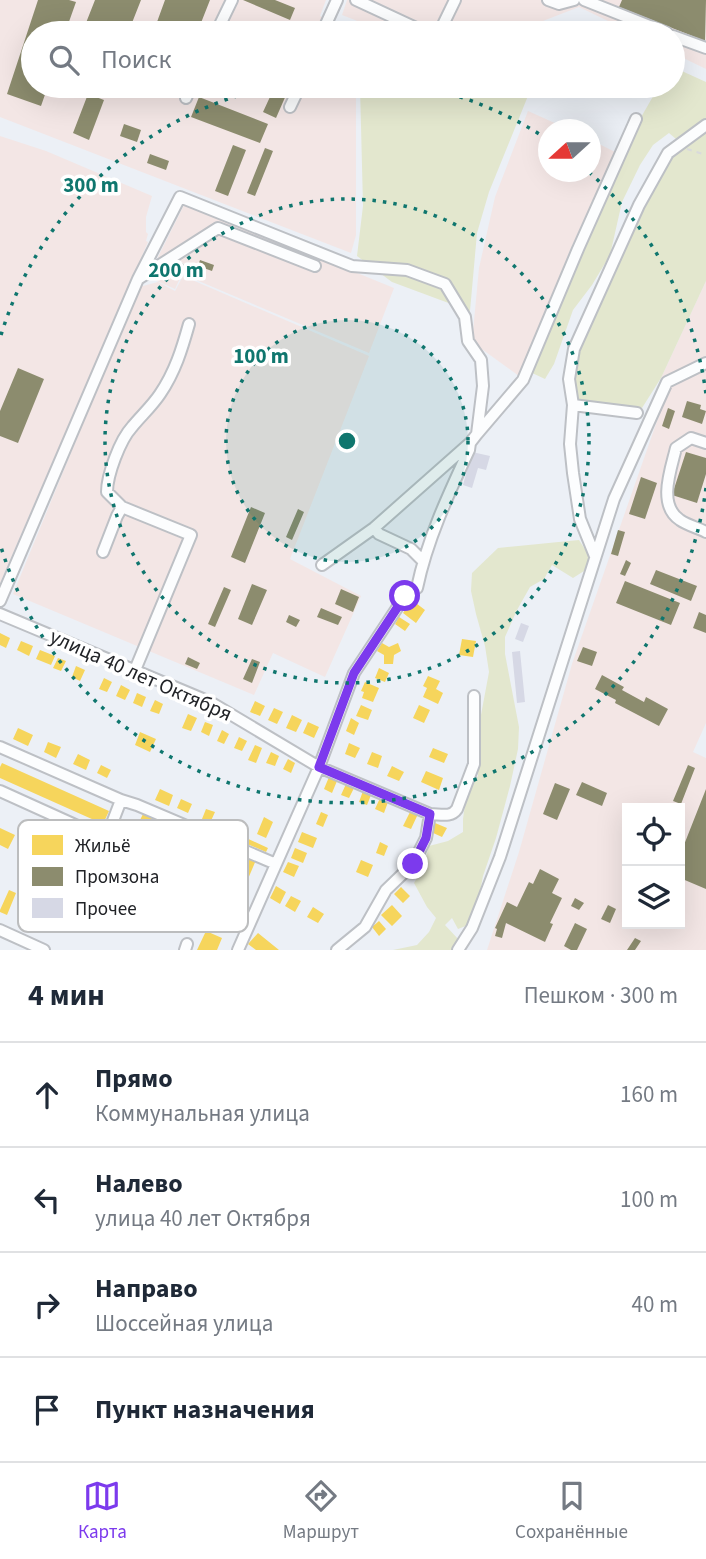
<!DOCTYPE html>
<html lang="ru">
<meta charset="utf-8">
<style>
body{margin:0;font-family:"Source Sans 3",sans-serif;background:#f6f6f7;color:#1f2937}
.controls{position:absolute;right:21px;bottom:21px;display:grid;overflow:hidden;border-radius:0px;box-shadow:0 7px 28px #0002}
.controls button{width:63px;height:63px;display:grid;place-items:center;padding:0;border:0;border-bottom:2px solid #e0e1e3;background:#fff;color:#1f2937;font:35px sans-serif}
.compass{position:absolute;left:538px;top:119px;width:63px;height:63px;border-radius:50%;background:#fff;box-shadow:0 7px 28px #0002;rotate:249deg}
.stop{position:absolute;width:21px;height:21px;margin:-16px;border:5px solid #7c3aed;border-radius:50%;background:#fff}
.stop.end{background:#7c3aed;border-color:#fff;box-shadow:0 2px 7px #0008}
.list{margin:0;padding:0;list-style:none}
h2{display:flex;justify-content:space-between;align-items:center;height:91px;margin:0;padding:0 28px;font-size:30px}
h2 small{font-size:23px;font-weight:400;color:#747a83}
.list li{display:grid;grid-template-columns:46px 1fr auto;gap:21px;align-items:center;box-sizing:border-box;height:105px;padding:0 28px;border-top:2px solid #e0e1e3}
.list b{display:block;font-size:26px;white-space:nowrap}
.list p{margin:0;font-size:23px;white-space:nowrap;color:#747a83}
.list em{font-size:23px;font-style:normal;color:#747a83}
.icon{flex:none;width:38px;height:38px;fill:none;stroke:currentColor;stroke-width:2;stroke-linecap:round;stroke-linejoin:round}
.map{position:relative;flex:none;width:706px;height:950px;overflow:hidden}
.search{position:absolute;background:#fff;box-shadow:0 7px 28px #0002;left:21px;right:21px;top:21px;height:77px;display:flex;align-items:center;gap:18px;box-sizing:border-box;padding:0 24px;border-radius:38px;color:#747a83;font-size:26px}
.sheet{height:511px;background:#fff}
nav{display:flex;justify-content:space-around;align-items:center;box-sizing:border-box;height:98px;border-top:2px solid #e0e1e3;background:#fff;font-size:19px;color:#747a83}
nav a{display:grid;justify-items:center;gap:4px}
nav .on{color:#7c3aed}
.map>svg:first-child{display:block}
.industrial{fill:#f3e6e5;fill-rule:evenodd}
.green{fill:#e3e7ce}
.homes{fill:#f6d55c}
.industry{fill:#8c8c6e}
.building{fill:#d6d8e5}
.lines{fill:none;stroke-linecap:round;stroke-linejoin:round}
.minor-casing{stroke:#bdc0c5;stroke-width:14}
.path{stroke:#d9dadc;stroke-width:2;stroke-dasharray:5 5;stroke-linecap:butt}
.minor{stroke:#fcfdfe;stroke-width:10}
.route{stroke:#7c3aed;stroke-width:9}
.ring{fill:none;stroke:#0f766e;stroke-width:3.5;stroke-dasharray:3.5 7}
.labels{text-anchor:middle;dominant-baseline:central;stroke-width:7;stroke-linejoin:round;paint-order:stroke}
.street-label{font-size:21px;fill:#212327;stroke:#fff}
.key{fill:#fff;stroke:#bcbdbe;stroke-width:2}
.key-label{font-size:19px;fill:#212327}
.centre{fill:#0f766e;stroke:#fff;stroke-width:3.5}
.ring-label{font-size:21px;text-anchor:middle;font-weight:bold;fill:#0f766e;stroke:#fff;stroke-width:7;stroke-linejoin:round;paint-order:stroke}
</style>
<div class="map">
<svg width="706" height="950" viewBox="0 0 706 950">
<rect width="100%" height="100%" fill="#ecf0f6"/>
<path class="industrial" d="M0,0h326l-6,16 35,17h-322v53h323v149l-5,18 -351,-136z
M347,0h359v69l-33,-16v-20h-40l-54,-26 -67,26h-124l-46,-18z
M528,111l40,18 -20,1v42h42l1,-32 24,12 -44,96 -52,128 -47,-34 7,-74 16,-71z
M0,136l46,15 106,45 -6,21v15l2,2 -2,7 2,1 -148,341z
M188,204l206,84 -25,65 -187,-79 -7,15 -18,-8 -9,-14 3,-7 6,-1 27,-54z
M183,276l186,80 -79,203 71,37 -36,81 -52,-24 -19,42 -241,-101 126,-307 19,-5 17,9z
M706,281v442l-13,29 13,6v192h-219l32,-98 53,-188 98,-280 -9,-6zM627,808h53v116h-53z"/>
<path class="green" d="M673,67l33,15v38l-30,19 -7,-6 -16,12 -13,20 -18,37 -12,53 -18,30 -19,25 -19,54 -9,15 -15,-7 21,-43 16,-43 69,-153 4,-14 19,-33h14z
M360,86h172l-43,106 -12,41 -7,78 -78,-29 -35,-26 6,-50z
M706,130v151l-45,97 -19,30 -53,-4 -9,-3 -3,-4 -3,-20 3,-26 16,-29 50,-116 30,-53z
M579,540l11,17 -6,14 -11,7 -21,-13 -8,14 -14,8 -13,23 -12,27v17l14,73 -1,22 -8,37 -14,52 -13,38 -5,26 -10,23 -10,4 -6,-11 -7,7 14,15 -6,10h-60l24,-5 12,-13 7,-14 -9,-11 -13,-24 9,-16 6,-21 19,-5 15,-9v-13l4,-29 11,-14v-45l11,-59 -4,-26 -9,-32 -5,-23 1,-18 26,-25z"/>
<path class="homes" d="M412,600l13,10 -9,13 -13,-10z
M399,617l11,7 -5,7 -10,-7z
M0,633l10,5 -4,10 -6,-3z
M462,639l14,2 -3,16 -14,-2z
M21,641l12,5 -4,10 -12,-6z
M382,643l7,4 9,-4 3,8 -7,4 -1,9h-9v-9l-7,-4z
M40,650l15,6 -4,9 -15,-6z
M58,658l8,3 -5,10 -8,-3z
M76,666l9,4 -5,11 -8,-4z
M379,668l10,5 -4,9 -10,-4z
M428,676l12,5 -4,8 7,4 -5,11 -15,-7 4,-9 -4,-2z
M104,678l8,4 -5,10 -8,-3z
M365,682l14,6 -6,14 -11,-4 2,-6 -3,-1z
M121,685l9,5 -5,10 -9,-4z
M137,693l9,4 -4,10 -9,-4z
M155,700l8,4 -4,10 -9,-3z
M255,701l10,5 -5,10 -10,-4z
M361,705l11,5 -4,10 -12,-4z
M419,705l11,5 -6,13 -11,-5z
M274,708l9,4 -6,12 -9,-4z
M188,714l9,4 -6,13 -9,-3z
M292,715l10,5 -6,12 -10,-4z
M351,718l8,5 -5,12 -8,-4z
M205,722l8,3 -4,11 -8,-4z
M308,722l11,5 -5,11 -11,-5z
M18,728l15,7 -5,11 -15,-7z
M222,730l7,4 -5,10 -7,-3z
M140,732l16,7 -6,13 -15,-7z
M239,737l8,4 -5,10 -8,-3z
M48,742l13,5 -5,11 -12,-6z
M349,743l11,5 -5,10 -10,-4z
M255,745l7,3 -6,15 -8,-3z
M433,748l15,6 -4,9 -15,-6z
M271,752l8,4 -4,10 -9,-3z
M372,752l10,4 -4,12 -11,-4z
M78,754l12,6 -4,10 -13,-6z
M288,759l7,4 -4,10 -8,-4z
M2,763l107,48 -6,13 -103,-46v-11z
M101,765l10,5 -4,8 -10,-5z
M392,766l12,6 -5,9 -12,-5z
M426,771l17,7 -4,12 -18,-8z
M329,777l8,4 -5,12 -8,-4z
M346,784l8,4 -5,10 -8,-3z
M160,789l13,6 -4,11 -14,-6z
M363,791l8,4 -4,10 -8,-3z
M380,798l8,4 -4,11 -9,-4z
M181,799l11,5 -4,9 -11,-5z
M206,809l9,3 -5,11 -8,-4z
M411,810l7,4 -7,15 -8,-3z
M321,812l7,3 -5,12 -7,-3z
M143,814l9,4 -6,14 -10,-4z
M264,817l9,5 -7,16 -9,-4z
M157,820l11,4 -5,12 -11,-5z
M435,823l12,5 -5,9 -11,-5z
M0,828l15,7 -7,14 -8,-4z
M233,832l35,16 -2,4 -35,-15z
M302,832l15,6 -4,10 -15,-6z
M380,842l8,4 -4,10 -8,-3z
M295,848l12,5 -4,10 -12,-5z
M247,856l9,4 -11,26 -10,-5z
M361,860l12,5 -5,12 -12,-5z
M288,862l11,4 -5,11 -11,-5z
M276,886l10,6 -6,12 -10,-6z
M401,887l9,9 -7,7 -9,-9z
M9,890l7,3 -9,22 -7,-3v-2z
M291,896l10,5 -6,11 -10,-6z
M392,905l10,11 -10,10 -11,-11z
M313,907l11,7 -6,9 -11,-6z
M379,921l7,8 -7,7 -7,-9z
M206,931l16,7 -5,12h-20z
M258,933l21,17h-23l-8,-6z"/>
<path class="industry" d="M38,0h31l7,2 -11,31h-32v53h15l-7,20 -34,-12z
M95,0h46l-13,33h-46z
M165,0h45l-13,33h-44z
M243,0h32l20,8 -5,12z
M622,0h84l-1,41 -86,-34z
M275,86h15l-14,32 -13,-6z
M88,94l16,6 -15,40 -16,-7z
M199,97l69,27 -8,19 -69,-26z
M124,124l17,6 -4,12 -17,-6z
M233,145l13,5 -18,46 -13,-5z
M265,148l8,3 -18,45 -8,-3z
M150,154l19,7 -3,9 -19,-7z
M200,260l14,5 -2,6 -14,-5z
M18,368l26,11 -26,64 -18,-7v-25z
M687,401l14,4 -1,4 6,2 -4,13 -20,-7z
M668,408l7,3 -6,18 -7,-3z
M686,452l20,6v16l-9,29 -25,-8z
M641,477l16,6 -12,36 -16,-5z
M251,507l14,6 -20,50 -14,-6z
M298,509l6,3 -12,28 -6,-3z
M618,530l7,2 -7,24 -7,-2z
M626,560l5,3 -6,13 -5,-2z
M656,570l41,16 -6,15 -41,-17z
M625,581l55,22 -9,22 -55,-22z
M252,584l15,6 -15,35 -14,-6z
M224,587l7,3 -16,37 -7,-3z
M341,589l18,8 -6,15 -18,-8z
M321,608l21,9 -4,8 -21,-8z
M699,612l7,3v18l-13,-5z
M289,615l11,5 -4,7 -10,-5z
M583,647l14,5 -5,14 -15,-5z
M188,657l12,6 -3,6 -12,-5z
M252,659l8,3 -8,21 -9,-4z
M602,675l22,12 -2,3 22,12 2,-5 22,12 -9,17 -44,-23 1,-3 -21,-11z
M688,765l7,3 -14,36 -8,-3z
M582,782l25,11 -5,13 -26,-11z
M555,783l15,6 -13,31 -14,-6z
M706,789v100l-26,-11v-23z
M540,869l19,10 -7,14 10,5 -12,25 3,1 -8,18 -39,-19 -4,15 -7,-2 2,-7 -2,-1 12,-26 10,5 12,-25 4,2z
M575,898l9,5 -5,7 -8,-4z
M608,905l8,4 -6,14 -9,-4z
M575,923l12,6 -10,21h-6l-7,-4z
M635,938l6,3 -6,9h-8z"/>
<path class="building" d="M472,452l18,4 -4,14 -8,-2 -6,20 -9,-3z
M521,623l8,3 -6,16 -8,-3z
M520,651l5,51 -8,1 -5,-51z"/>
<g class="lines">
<defs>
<path id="minor" d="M356,0l71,33
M548,0l11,4 15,-4
M584,0l83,33
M216,33l16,-33
M322,33l15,-33
M439,33l16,-33
M673,36l33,12
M186,98l5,-12
M290,107l10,-21
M138,279l42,-82 172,69 55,4 38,14 20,33 3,24 13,19 2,26 -6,48 -7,9 -1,7c-21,45 -42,90 -52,138l-12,8 -51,77 -35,94 -81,183
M573,405l-3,39 3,29 7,46 15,37
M637,413l-64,-8 -4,-26 5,-30 65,-144 29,-52 38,-28
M477,434l46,-54 55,-131 58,-130
M706,443l-15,-5 -15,10c-5,21 -19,57 4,72 7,5 18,8 26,12
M374,528l5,6 32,15 11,11
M103,552l14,-36 5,-9
M322,565l52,-37 96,-85
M0,601l138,-322 80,-51 97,38
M0,614l210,88 109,65 111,47
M135,670l56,-135 -69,-28 -15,-15c0,-17 13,-52 25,-65 9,-11 20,-21 28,-33 15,-22 22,-45 29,-70
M0,747l121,53 16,5 139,59
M0,791l106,48 15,-39
M0,930l44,20
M185,950l2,-6
M337,950l28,-23 21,-37 27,-26 13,-26 4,-24c10,0 21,4 27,-5l17,-45v-68
M458,950l14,-22 28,-71 114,-358 53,-117 39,-19"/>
</defs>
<use href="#minor" class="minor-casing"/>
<path class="path" d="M687,149l19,6"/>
<use href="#minor" class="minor"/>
</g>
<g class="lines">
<path class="route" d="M405,596l-51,77 -35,94 111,47 -4,24 -13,26"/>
</g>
<circle cx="347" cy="441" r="121" fill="#0f766e" fill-opacity=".12"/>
<g class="ring">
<circle cx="347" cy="441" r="121"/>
<circle cx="347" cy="441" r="242"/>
<path d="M706 488A362 362 0 0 1 1 547M1 335A362 362 0 0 1 275 86M419 86A362 362 0 0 1 547 139M589 172A362 362 0 0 1 706 394"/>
</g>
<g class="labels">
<g class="street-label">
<text transform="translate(141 675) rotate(24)">улица 40 лет Октября</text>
</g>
</g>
<rect x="18" y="820" width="230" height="112" rx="10" class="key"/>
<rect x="32" y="835" width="31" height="20" fill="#f6d55c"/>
<rect x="32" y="867" width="31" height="19" fill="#8c8c6e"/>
<rect x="32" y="898" width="31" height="20" fill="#d6d8e5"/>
<g class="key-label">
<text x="75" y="852">Жильё</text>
<text x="75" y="883">Промзона</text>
<text x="75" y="915">Прочее</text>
</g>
<circle cx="347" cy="441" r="10" class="centre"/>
<g class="ring-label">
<text x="91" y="192">300 m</text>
<text x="176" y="277">200 m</text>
<text x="261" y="363">100 m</text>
</g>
</svg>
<div class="controls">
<button><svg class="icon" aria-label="locate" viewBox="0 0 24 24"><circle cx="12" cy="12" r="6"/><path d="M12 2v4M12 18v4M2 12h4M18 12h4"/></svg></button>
<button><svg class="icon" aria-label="layers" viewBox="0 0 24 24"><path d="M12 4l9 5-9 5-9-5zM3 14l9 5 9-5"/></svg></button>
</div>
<svg class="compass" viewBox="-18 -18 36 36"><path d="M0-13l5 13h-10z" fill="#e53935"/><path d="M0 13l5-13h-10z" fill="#747a83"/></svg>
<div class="stop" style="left:405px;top:596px"></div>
<div class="stop end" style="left:413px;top:864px"></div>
<div class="search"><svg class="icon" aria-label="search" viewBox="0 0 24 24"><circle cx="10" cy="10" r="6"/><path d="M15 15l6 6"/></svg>Поиск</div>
</div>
<section class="sheet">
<h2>4 мин<small>Пешком · 300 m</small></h2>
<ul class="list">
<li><svg class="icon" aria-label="ahead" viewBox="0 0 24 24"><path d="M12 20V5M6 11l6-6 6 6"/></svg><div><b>Прямо</b><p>Коммунальная улица</p></div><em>160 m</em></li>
<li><svg class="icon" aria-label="left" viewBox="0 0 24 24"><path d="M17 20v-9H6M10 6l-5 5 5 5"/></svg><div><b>Налево</b><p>улица 40 лет Октября</p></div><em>100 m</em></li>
<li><svg class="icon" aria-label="right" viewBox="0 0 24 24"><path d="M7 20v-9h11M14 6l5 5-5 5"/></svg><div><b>Направо</b><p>Шоссейная улица</p></div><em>40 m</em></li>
<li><svg class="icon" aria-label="arrive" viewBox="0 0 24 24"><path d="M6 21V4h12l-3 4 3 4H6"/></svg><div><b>Пункт назначения</b></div></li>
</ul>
</section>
<nav>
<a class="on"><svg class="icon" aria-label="map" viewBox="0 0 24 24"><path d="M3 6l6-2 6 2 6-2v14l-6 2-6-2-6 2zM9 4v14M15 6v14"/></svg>Карта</a>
<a><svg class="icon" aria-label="directions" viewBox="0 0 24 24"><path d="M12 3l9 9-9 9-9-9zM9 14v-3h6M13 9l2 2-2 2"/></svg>Маршрут</a>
<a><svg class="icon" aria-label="saved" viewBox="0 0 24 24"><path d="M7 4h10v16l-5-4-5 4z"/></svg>Сохранённые</a>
</nav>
